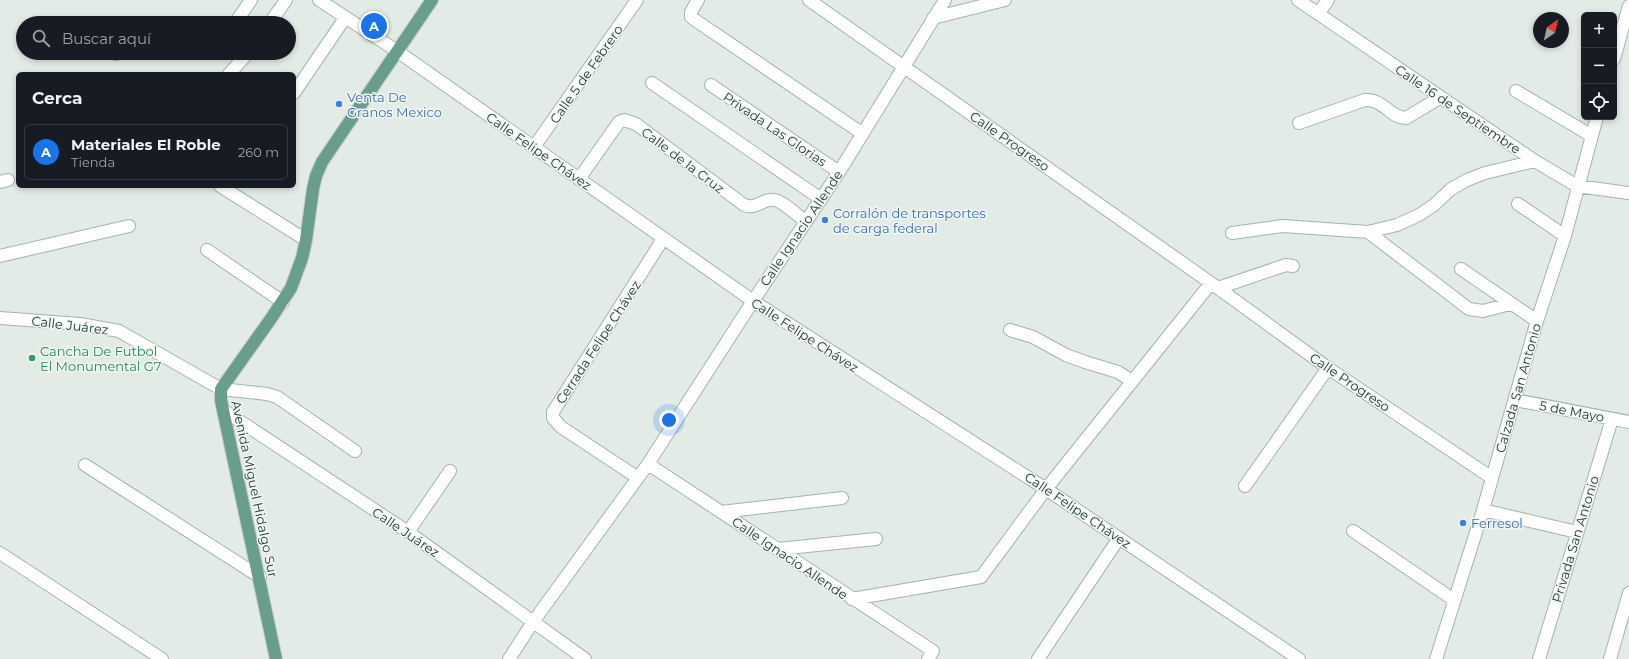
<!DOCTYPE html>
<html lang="es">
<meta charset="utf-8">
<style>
body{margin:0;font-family:Montserrat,sans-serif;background:#20242c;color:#f1f3f6}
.controls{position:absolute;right:12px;top:12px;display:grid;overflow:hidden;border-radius:6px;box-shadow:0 2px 6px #0003}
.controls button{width:36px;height:36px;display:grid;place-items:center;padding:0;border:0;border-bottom:1px solid #363941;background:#171b24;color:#f1f3f6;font:20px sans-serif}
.compass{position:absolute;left:1533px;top:12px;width:36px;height:36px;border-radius:50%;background:#171b24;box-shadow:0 2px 6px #0003;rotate:34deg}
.you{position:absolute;left:669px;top:420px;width:14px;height:14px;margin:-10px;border:3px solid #fff;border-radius:50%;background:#1a73e8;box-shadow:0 0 0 6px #1a73e833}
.badge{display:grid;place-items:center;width:26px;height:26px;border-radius:50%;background:#1a73e8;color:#fff;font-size:13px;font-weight:700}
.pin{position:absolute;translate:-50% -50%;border:2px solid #fff;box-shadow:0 1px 4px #0006}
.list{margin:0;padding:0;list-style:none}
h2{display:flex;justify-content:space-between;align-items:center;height:52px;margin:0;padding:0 16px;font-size:17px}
h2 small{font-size:13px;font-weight:400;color:#9ea1a6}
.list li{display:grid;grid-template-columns:26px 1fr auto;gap:12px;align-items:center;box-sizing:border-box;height:56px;margin:0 8px 8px;padding:0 8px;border:1px solid #363941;border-radius:6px}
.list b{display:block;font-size:15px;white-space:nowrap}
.list p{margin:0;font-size:13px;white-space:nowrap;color:#9ea1a6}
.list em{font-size:13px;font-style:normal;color:#9ea1a6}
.icon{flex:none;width:22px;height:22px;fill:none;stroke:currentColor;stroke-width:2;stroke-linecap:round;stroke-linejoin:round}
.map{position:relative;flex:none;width:1629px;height:659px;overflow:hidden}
.search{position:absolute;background:#171b24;box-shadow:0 2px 6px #0003;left:16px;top:16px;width:280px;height:44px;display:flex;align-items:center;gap:10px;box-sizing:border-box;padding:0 14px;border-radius:22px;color:#9ea1a6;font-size:15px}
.panel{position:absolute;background:#171b24;box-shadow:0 2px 6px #0003;left:16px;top:72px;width:280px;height:116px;border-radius:6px}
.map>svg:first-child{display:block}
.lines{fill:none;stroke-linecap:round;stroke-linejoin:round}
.minor-casing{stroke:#a5b3ac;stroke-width:14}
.major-casing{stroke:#c1c8c6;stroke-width:14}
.minor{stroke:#fff;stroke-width:12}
.major{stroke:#699e8b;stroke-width:12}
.shop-dot{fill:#3f7fe0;stroke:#f2f8f4;stroke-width:1.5}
.leisure-dot{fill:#2e9e5b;stroke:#f2f8f4;stroke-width:1.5}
.labels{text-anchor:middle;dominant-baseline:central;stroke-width:3;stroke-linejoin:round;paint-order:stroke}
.street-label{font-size:13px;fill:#233b32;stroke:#f2f8f4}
.shop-label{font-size:13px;fill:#366cbe;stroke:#f2f8f4;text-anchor:start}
.leisure-label{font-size:13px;fill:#27864d;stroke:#f2f8f4;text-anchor:start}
</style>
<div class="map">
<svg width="1629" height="659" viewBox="0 0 1629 659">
<rect width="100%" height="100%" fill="#e2ebe6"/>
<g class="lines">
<defs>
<path id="minor" d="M319,0l78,51 356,250 293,188 253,170
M698,0l-7,12v5l4,3 168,114
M809,0l409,288 110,80 164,110
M1298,0l237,161 42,25 52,7
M1318,14l10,-14
M933,18l72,-18
M235,23l16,-23
M270,23l16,-23
M116,54l4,-1
M1614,59l15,-53
M229,74l19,-21
M652,83l169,116
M711,85l128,87
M1516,91l76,45
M294,93l51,-75
M1299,123l66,-23c19,-1 25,18 41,18l35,-21
M534,147l103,-147
M579,179l40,-57 5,-2 12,4 108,81c14,5 18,-7 30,-5 9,1 24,16 32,22
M0,182l8,-2
M220,186l86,54
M1518,204l47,32
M1368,232l101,77 14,2 27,-7
M1232,233l51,-7 85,6 29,-7 22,-10 15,-10 17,-16 16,-9 18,-7 50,-12
M207,250l76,52
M0,256l129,-30
M1461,269l76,52
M1218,288l68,-23 7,1
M0,318l80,6 39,7 102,58 46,5 10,3 78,54
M1010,330l23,7 33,18 19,7 33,10 14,9
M1515,400l114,22
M223,410l185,122 177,127
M648,464l285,187 -5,8
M85,465l175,112
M638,478l-77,-51 -8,-9v-6l110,-173
M1245,486l83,-118
M1483,510l94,22
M721,512l121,-14
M1353,531l101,69
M408,532l42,-61
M778,549l98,-10
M0,553l162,106
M852,599l129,-22 65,-88 165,-206
M509,659l24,-37 115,-158 105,-163 86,-129 106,-172
M1038,659l81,-121
M1436,659l47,-149 54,-189 28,-85 32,-119
M1539,659l73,-240
M1610,659l19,-66"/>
<path id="major" d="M276,659l-53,-249 -2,-10v-11l49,-69 21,-32 11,-30 4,-18 7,-51 3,-13 6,-14 110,-162"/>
</defs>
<use href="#minor" class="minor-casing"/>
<use href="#major" class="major-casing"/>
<use href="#minor" class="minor"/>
<use href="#major" class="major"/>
</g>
<g class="shop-dot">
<circle cx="339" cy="104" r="4"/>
<circle cx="825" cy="220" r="4"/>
<circle cx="1463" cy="523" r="4"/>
</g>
<circle class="leisure-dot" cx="32" cy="358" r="4"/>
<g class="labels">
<g class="street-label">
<text transform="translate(586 74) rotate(-55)">Calle 5 de Febrero</text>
<text transform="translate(1458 109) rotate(34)">Calle 16 de Septiembre</text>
<text transform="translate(775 129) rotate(34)">Privada Las Glorias</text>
<text transform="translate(1010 141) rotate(35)">Calle Progreso</text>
<text transform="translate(539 151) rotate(35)">Calle Felipe Chávez</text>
<text transform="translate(683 160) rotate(37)">Calle de la Cruz</text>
<text transform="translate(801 228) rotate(-56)">Calle Ignacio Allende</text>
<text transform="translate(70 325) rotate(7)">Calle Juárez</text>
<text transform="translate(805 335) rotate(33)">Calle Felipe Chávez</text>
<text transform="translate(598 342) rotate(-57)">Cerrada Felipe Chávez</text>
<text transform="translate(1350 382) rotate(34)">Calle Progreso</text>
<text transform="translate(1518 388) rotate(-74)">Calzada San Antonio</text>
<text transform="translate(1572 411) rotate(11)">5 de Mayo</text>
<text transform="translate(255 489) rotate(78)">Avenida Miguel Hidalgo Sur</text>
<text transform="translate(1078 510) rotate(34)">Calle Felipe Chávez</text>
<text transform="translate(406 532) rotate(34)">Calle Juárez</text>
<text transform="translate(1575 539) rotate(-73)">Privada San Antonio</text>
<text transform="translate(790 558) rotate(34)">Calle Ignacio Allende</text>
</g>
<g class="shop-label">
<text x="347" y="97">Venta De<tspan x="347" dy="15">Granos Mexico</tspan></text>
<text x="833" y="213">Corralón de transportes<tspan x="833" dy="15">de carga federal</tspan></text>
<text x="1471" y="523">Ferresol</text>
</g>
<g class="leisure-label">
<text x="40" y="351">Cancha De Futbol<tspan x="40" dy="15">El Monumental G7</tspan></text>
</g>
</g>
</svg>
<div class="controls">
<button>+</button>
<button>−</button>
<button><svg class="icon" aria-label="locate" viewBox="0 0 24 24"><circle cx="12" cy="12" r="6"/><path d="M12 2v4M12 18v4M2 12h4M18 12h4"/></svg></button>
</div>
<svg class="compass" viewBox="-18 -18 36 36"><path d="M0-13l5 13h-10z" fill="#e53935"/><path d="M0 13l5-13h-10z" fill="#9ea1a6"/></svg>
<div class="you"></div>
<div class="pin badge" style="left:374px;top:26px">A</div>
<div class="search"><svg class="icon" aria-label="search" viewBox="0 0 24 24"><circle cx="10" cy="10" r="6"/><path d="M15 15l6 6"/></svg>Buscar aquí</div>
<section class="panel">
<h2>Cerca<small></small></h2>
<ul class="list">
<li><span class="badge">A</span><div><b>Materiales El Roble</b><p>Tienda</p></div><em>260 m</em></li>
</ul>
</section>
</div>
